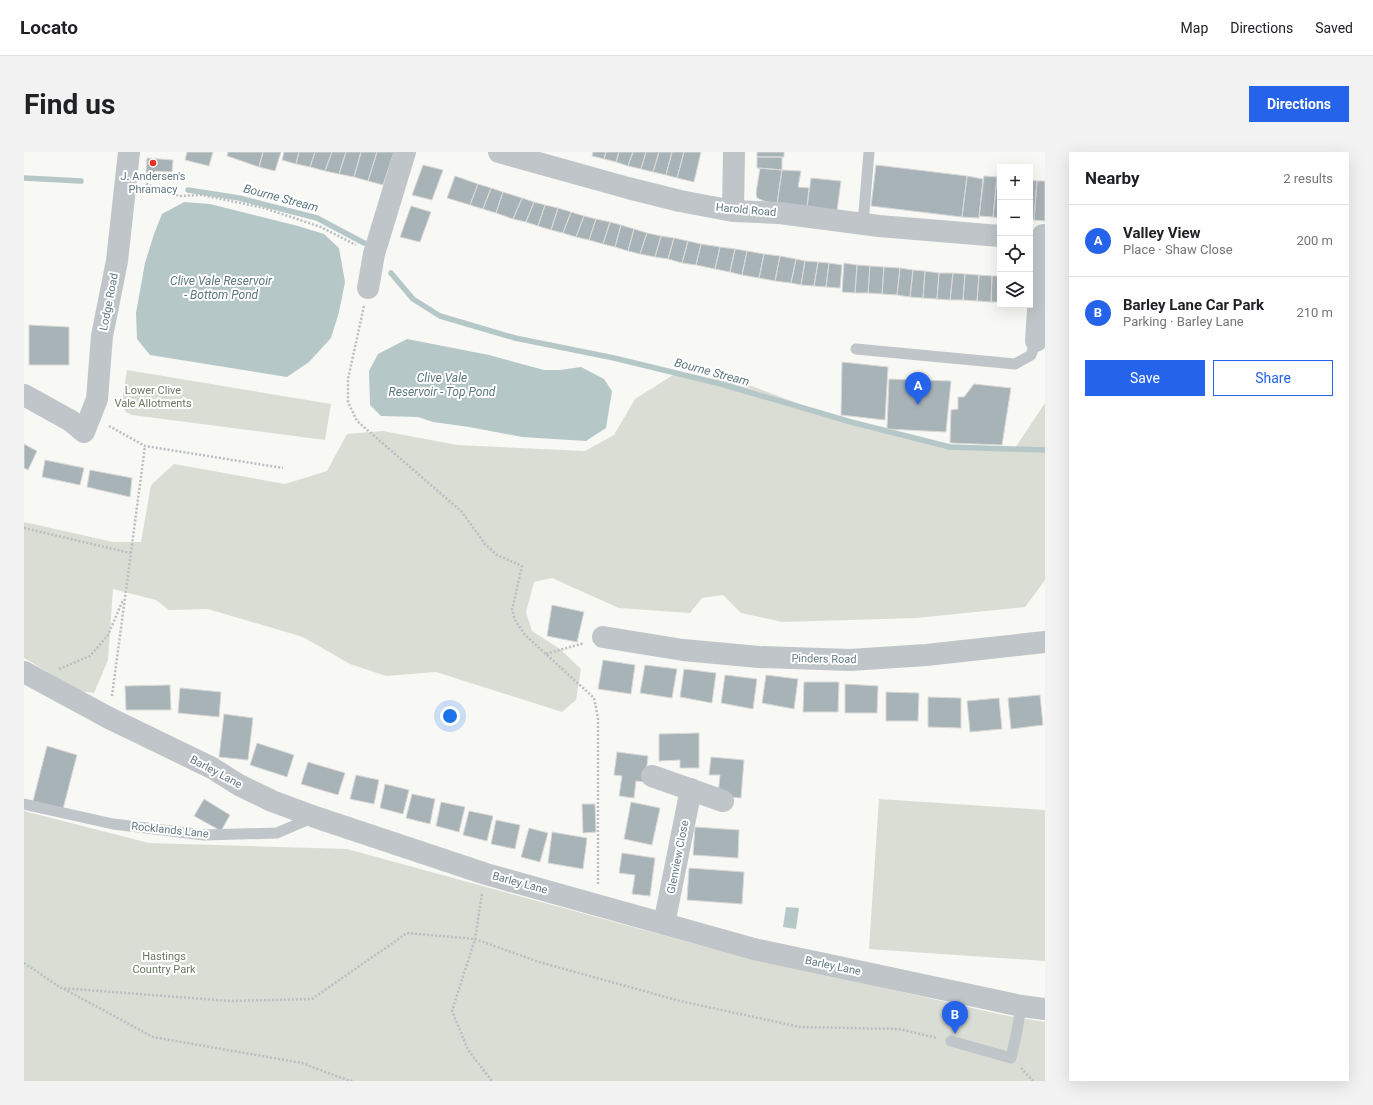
<!DOCTYPE html>
<meta charset="utf-8">
<style>
body{margin:0;font-family:Roboto,sans-serif;background:#f2f2f2;color:#202124}
.controls{position:absolute;right:12px;top:12px;display:grid;overflow:hidden;border-radius:0px;box-shadow:0 4px 16px #0002}
.controls button{width:36px;height:36px;display:grid;place-items:center;padding:0;border:0;border-bottom:1px solid #e0e0e0;background:#fff;color:#202124;font:20px sans-serif}
.you{position:absolute;left:426px;top:564px;width:14px;height:14px;margin:-10px;border:3px solid #fff;border-radius:50%;background:#1a73e8;box-shadow:0 0 0 6px #1a73e833}
.badge{display:grid;place-items:center;width:26px;height:26px;border-radius:50%;background:#2563eb;color:#fff;font-size:13px;font-weight:700}
.pin{position:absolute;translate:-50% -33px;filter:drop-shadow(0 1px 2px #0008)}
.pin::after{content:'';position:absolute;top:21px;width:14px;height:12px;background:inherit;clip-path:polygon(0 0,100% 0,50% 100%)}
.list{margin:0;padding:0;list-style:none}
h2{display:flex;justify-content:space-between;align-items:center;height:52px;margin:0;padding:0 16px;font-size:17px}
h2 small{font-size:13px;font-weight:400;color:#757577}
.list li{display:grid;grid-template-columns:26px 1fr auto;gap:12px;align-items:center;box-sizing:border-box;height:72px;padding:0 16px;border-top:1px solid #e0e0e0}
.list b{display:block;font-size:15px;white-space:nowrap}
.list p{margin:0;font-size:13px;white-space:nowrap;color:#757577}
.list em{font-size:13px;font-style:normal;color:#757577}
.actions{display:flex;gap:8px;padding:12px 16px}
.actions a{flex:1;padding:9px 0;border:1px solid #2563eb;border-radius:0px;text-align:center;font-size:14px;color:#2563eb}
.actions .main{background:#2563eb;color:#fff}
.icon{flex:none;width:22px;height:22px;fill:none;stroke:currentColor;stroke-width:2;stroke-linecap:round;stroke-linejoin:round}
.map{position:relative;flex:none;width:1021px;height:929px;overflow:hidden;border-radius:0px}
header{display:flex;align-items:center;gap:24px;box-sizing:border-box;height:56px;padding:0 20px;background:#fff;border-bottom:1px solid #e0e0e0}
header strong{font-size:19px}
nav{display:flex;gap:22px;margin-inline-start:auto;font-size:14px}
.intro{display:flex;align-items:center;justify-content:space-between;box-sizing:border-box;height:96px;padding:0 24px}
h1{margin:0;font-size:28px}
.button{padding:10px 18px;border-radius:0px;background:#2563eb;color:#fff;font-size:14px;font-weight:700}
main{display:flex;gap:24px;padding:0 24px}
aside{flex:1;background:#fff;border-radius:0px;box-shadow:0 4px 16px #0002}
.map>svg:first-child{display:block}
.green{fill:#d9ddd4}
.water{fill:#b6c7c8}
.lines{fill:none;stroke-linecap:round;stroke-linejoin:round}
.stream{stroke:#b6c7c8;stroke-width:5.5}
.building{fill:#a8b3b7;stroke:#dad9d7}
.path{stroke:#b9bec0;stroke-width:2.5;stroke-dasharray:2 2;stroke-linecap:butt}
.lane{stroke:#bfc5c8;stroke-width:11}
.street{stroke:#bfc5c8;stroke-width:22}
.poi-dot{fill:#ea2f23;stroke:#fff;stroke-width:1.5}
.labels{text-anchor:middle;dominant-baseline:central;stroke-width:4;stroke-linejoin:round;paint-order:stroke}
.poi-label{font-size:11px;fill:#627981;stroke:#fff}
.street-label{font-size:11px;fill:#627981;stroke:#fff}
.park-label{font-size:11px;fill:#697961;stroke:#fff}
.water-label{font-size:12px;font-style:italic;fill:#5d787c;stroke:#fff}
</style>
<header>
<strong>Locato</strong>
<nav><a>Map</a><a>Directions</a><a>Saved</a></nav>
</header>
<div class="intro"><h1>Find us</h1><a class="button">Directions</a></div>
<main>
<div class="map">
<svg width="1021" height="929" viewBox="0 0 1021 929">
<rect width="100%" height="100%" fill="#f8f8f5"/>
<path class="green" d="M103,218l204,34 -6,36 -193,-25c-2,-1 -4,-2 -6,-3 -7,-8 0,-33 1,-42z
M649,223l65,6 110,41 112,27 55,-1 30,-45v177l-20,27 -109,11 -134,4 -41,-9 -18,-18 -21,3 -12,15 -71,-5 -67,-30 -18,4 -8,30 6,19 28,18 21,20 -5,31 -14,12 -126,-40 -50,4 -36,-12 -47,-27 -95,-28 -39,1 -13,-10 -43,-11 -5,71 -14,33 -14,-2 -56,-33v-136l89,20h28l10,-57 23,-21 111,20 42,-13 20,-37 36,-3 74,14 128,6 29,-16 21,-36z
M855,647l166,11v151l-176,-12z
M0,659l125,32 198,6 363,99 293,67 42,7v59h-1021z"/>
<path class="water" d="M160,50l26,2 88,22 26,8 15,14 6,34 -6,30 -8,26 -22,24 -22,15 -137,-22 -13,-16 -1,-26 9,-50 9,-29 8,-20z
M383,187l82,16 55,15h16l21,-3 23,12 8,12 -6,37 -20,13 -64,-4 -53,-10 -36,-5 -15,-5 -37,-1 -11,-11 -1,-34 9,-17z
M762,755l13,1 -3,21 -13,-2z"/>
<g class="lines">
<path class="stream" d="M0,26l57,3
M164,38l51,8 78,20 47,25
M367,121l22,26 27,17 75,22 99,20 107,26 130,38 99,25 95,3"/>
</g>
<path class="building" d="M163,0h26l-4,14 -24,-6z
M204,0h35l-4,15 -32,-11z
M239,0h18l-6,19 -16,-4z
M260,0h15l-3,12 -14,-4z
M275,0h16l-5,15 -14,-3z
M291,0h17l-7,19 -15,-4z
M308,0h14l-7,22 -14,-3z
M322,0h15l-7,25 -15,-3z
M337,0h16l-9,29 -14,-4z
M353,0h17l-11,33 -15,-4z
M569,0h13l-2,7 -12,-3z
M582,0h13l-3,10 -12,-3z
M595,0h14l-5,14 -12,-4z
M609,0h13l-5,17 -13,-3z
M622,0h13l-6,20 -12,-3z
M635,0h13l-6,23 -13,-3z
M648,0h12l-7,26 -11,-3z
M660,0h17l-7,30 -17,-4z
M733,0h27v5h-27z
M733,5h25v13l-25,-2z
M123,6l26,2 -1,12 -17,-1v4l-9,-1z
M399,13l20,5 -11,30 -20,-5z
M852,13l91,11 -5,41 -91,-11z
M736,16l22,2 -5,34 -13,-3 -7,-3 -1,-5z
M758,18l19,1 -3,16 11,1 -2,19 -30,-3z
M431,24l23,8 -8,21 -23,-7z
M943,24l16,3 -4,39 -17,-1z
M960,24l13,1 -4,40 -14,-1z
M973,25l3,1v40l-7,-1z
M787,26l30,3 -4,30 -30,-4z
M1006,28l7,1 -3,39h-4z
M1013,29h8v40l-11,-1z
M454,32l13,4 -8,21 -13,-4z
M467,36l12,4 -7,21 -13,-4z
M479,40l19,6 -9,21 -17,-6z
M498,46l12,4 -8,20 -13,-3z
M510,50l11,3 -7,21 -12,-4z
M521,53l13,3 -7,22 -13,-4z
M387,54l20,6 -11,30 -20,-5z
M534,56l13,4 -8,21 -12,-3z
M547,60l13,4 -8,21 -13,-4z
M560,64l12,3 -7,21 -13,-3z
M572,67l14,3 -7,22 -14,-4z
M586,70l11,3 -6,22 -12,-3z
M597,73l13,4 -6,22 -13,-4z
M610,77l13,4 -7,21 -12,-3z
M623,81l14,3 -6,21 -15,-3z
M637,84l13,2 -6,21 -13,-2z
M650,86l14,3 -6,22 -14,-4z
M664,89l13,3 -5,21 -14,-2z
M677,92l19,3 -5,22 -19,-4z
M696,95l15,2 -5,23 -15,-3z
M711,97l12,2 -5,24 -12,-3z
M723,99l17,3 -5,24 -17,-3z
M740,102l16,2 -5,25 -16,-3z
M756,104l16,3 -5,24 -16,-2z
M772,107l9,2 -4,24 -10,-2z
M781,109l13,1 -4,24 -13,-1z
M794,110l11,1 -3,24 -12,-1z
M805,111l13,2 -2,23 -14,-1z
M820,111l13,2 -2,28 -13,-1z
M833,113l13,1 -2,27h-13z
M846,114l14,1 -2,27 -14,-1z
M860,115l16,1 -3,27 -15,-1z
M876,116l13,2 -3,27 -13,-2z
M889,118l12,1 -2,27 -13,-1z
M901,119l14,2 -2,26 -14,-1z
M915,121h14l-3,27 -13,-1z
M929,121l12,1 -2,26h-13z
M941,122l14,1 -2,26 -14,-1z
M955,123l13,1 -1,26 -14,-1z
M968,124h8v26h-9z
M5,173l40,2v38h-40z
M818,210l46,5 -3,53 -44,-5z
M865,227l62,2 -5,51 -59,-3z
M950,232l37,4 -9,57 -52,-2 1,-33 7,-1v-12h6z
M0,292l13,7 -9,19 -4,-2z
M21,308l39,8 -4,17 -38,-8z
M66,318l42,8 -2,19 -43,-10z
M528,453l32,7 -7,30 -30,-6z
M579,508l32,5 -4,29 -33,-5z
M621,513l32,4 -5,29 -32,-5z
M660,517l32,4 -4,30 -32,-6z
M701,523l32,4 -4,30 -32,-6z
M742,523l32,4 -4,30 -32,-6z
M780,530h35l-1,30h-35z
M821,532l33,2 -1,27h-32z
M146,533l1,25h-45l-1,-24z
M156,536l41,4 -2,25 -41,-4z
M862,540l33,1 -1,28h-32z
M1016,543l3,30 -32,4 -3,-31z
M904,545l33,1v30l-33,-1z
M975,546l3,31 -32,3 -3,-31z
M200,562l29,4 -5,42 -29,-3z
M675,581v35h-19v-8l-21,1v-27z
M233,591l37,12 -7,22 -37,-12z
M23,594l30,9 -14,54 -30,-8z
M593,600l31,4 -3,26 -9,-1 -2,17 -15,-2 3,-20 -8,-1z
M687,605l33,3 -3,38 -23,-2 2,-21h-11z
M284,610l37,11 -7,22 -37,-11z
M332,623l23,5 -5,24 -24,-5z
M361,632l24,6 -6,24 -23,-6z
M388,642l23,5 -5,25 -24,-6z
M180,647l26,16 -9,16 -27,-15z
M417,650l24,5 -6,25 -23,-6z
M607,650l29,6 -8,37 -28,-6z
M558,652h13l1,28 -13,1z
M445,659l24,5 -6,25 -24,-6z
M472,668l24,5 -5,24 -24,-5z
M671,675l44,3 -1,28 -45,-3z
M505,676l19,5 -8,29 -19,-5z
M528,680l35,6 -4,31 -35,-6z
M598,701l33,5 -5,38 -18,-2 3,-19 -16,-2z
M665,716l55,4 -2,32 -55,-4z"/>
<g class="lines">
<path class="path" d="M122,32l33,12 23,-1 62,13 57,19 35,18
M340,154l-16,73v23l9,19 105,91 23,32 12,11 25,11 -10,44 3,10 10,15 69,63 4,20v168
M85,274l36,20 138,22
M0,376l106,25
M522,502l38,-11
M35,517l31,-13 18,-21 15,-35
M88,544l33,-250
M458,742l-7,45 -23,72 16,39 24,31
M0,811l37,25 169,13 82,-2 95,-66 68,6 64,23 141,39 120,26 99,2 38,9
M40,837l89,48 149,26 45,17 6,1
M997,916l12,13"/>
<path class="lane" d="M839,72l6,-72
M832,197l159,15 16,-9 5,-14
M0,652l89,20 91,11 73,-2 37,-16
M927,889l60,17 6,-27 4,-25"/>
<path class="street" d="M475,0l129,36 52,13 53,10 47,2 99,13 121,10
M709,59l1,-59
M344,136l6,-34 31,-102
M1012,189l7,-106
M0,243l47,26 13,11 13,-33 5,-63 15,-75 12,-109
M579,485l80,13 76,7 91,3 76,-5 119,-13
M0,520l85,46 103,50 27,17 33,16 43,16 171,57 268,75 267,57 24,3
M628,624l71,25
M640,772l27,-135"/>
</g>
<circle class="poi-dot" cx="129" cy="11" r="4"/>
<g class="labels">
<g class="poi-label">
<text x="129" y="24">J. Andersen's<tspan x="129" dy="13">Phramacy</tspan></text>
</g>
<g class="street-label">
<text transform="translate(722 58) rotate(5)">Harold Road</text>
<text transform="translate(85 150) rotate(-79)">Lodge Road</text>
<text transform="translate(800 507) rotate(1)">Pinders Road</text>
<text transform="translate(192 620) rotate(28)">Barley Lane</text>
<text transform="translate(146 678) rotate(6)">Rocklands Lane</text>
<text transform="translate(654 705) rotate(-79)">Glenview Close</text>
<text transform="translate(496 731) rotate(15)">Barley Lane</text>
<text transform="translate(809 814) rotate(12)">Barley Lane</text>
</g>
<g class="park-label">
<text x="129" y="238">Lower Clive<tspan x="129" dy="13">Vale Allotments</tspan></text>
<text x="140" y="804">Hastings<tspan x="140" dy="13">Country Park</tspan></text>
</g>
<g class="water-label">
<text transform="translate(257 46) rotate(15)">Bourne Stream</text>
<text x="197" y="129">Clive Vale Reservoir<tspan x="197" dy="14">- Bottom Pond</tspan></text>
<text transform="translate(688 220) rotate(15)">Bourne Stream</text>
<text x="418" y="226">Clive Vale<tspan x="418" dy="14">Reservoir - Top Pond</tspan></text>
</g>
</g>
</svg>
<div class="controls">
<button>+</button>
<button>−</button>
<button><svg class="icon" aria-label="locate" viewBox="0 0 24 24"><circle cx="12" cy="12" r="6"/><path d="M12 2v4M12 18v4M2 12h4M18 12h4"/></svg></button>
<button><svg class="icon" aria-label="layers" viewBox="0 0 24 24"><path d="M12 4l9 5-9 5-9-5zM3 14l9 5 9-5"/></svg></button>
</div>
<div class="you"></div>
<div class="pin badge" style="left:894px;top:253px">A</div>
<div class="pin badge" style="left:931px;top:882px">B</div>
</div>
<aside>
<h2>Nearby<small>2 results</small></h2>
<ul class="list">
<li><span class="badge">A</span><div><b>Valley View</b><p>Place · Shaw Close</p></div><em>200 m</em></li>
<li><span class="badge">B</span><div><b>Barley Lane Car Park</b><p>Parking · Barley Lane</p></div><em>210 m</em></li>
</ul>
<div class="actions"><a class="main">Save</a><a>Share</a></div>
</aside>
</main>
